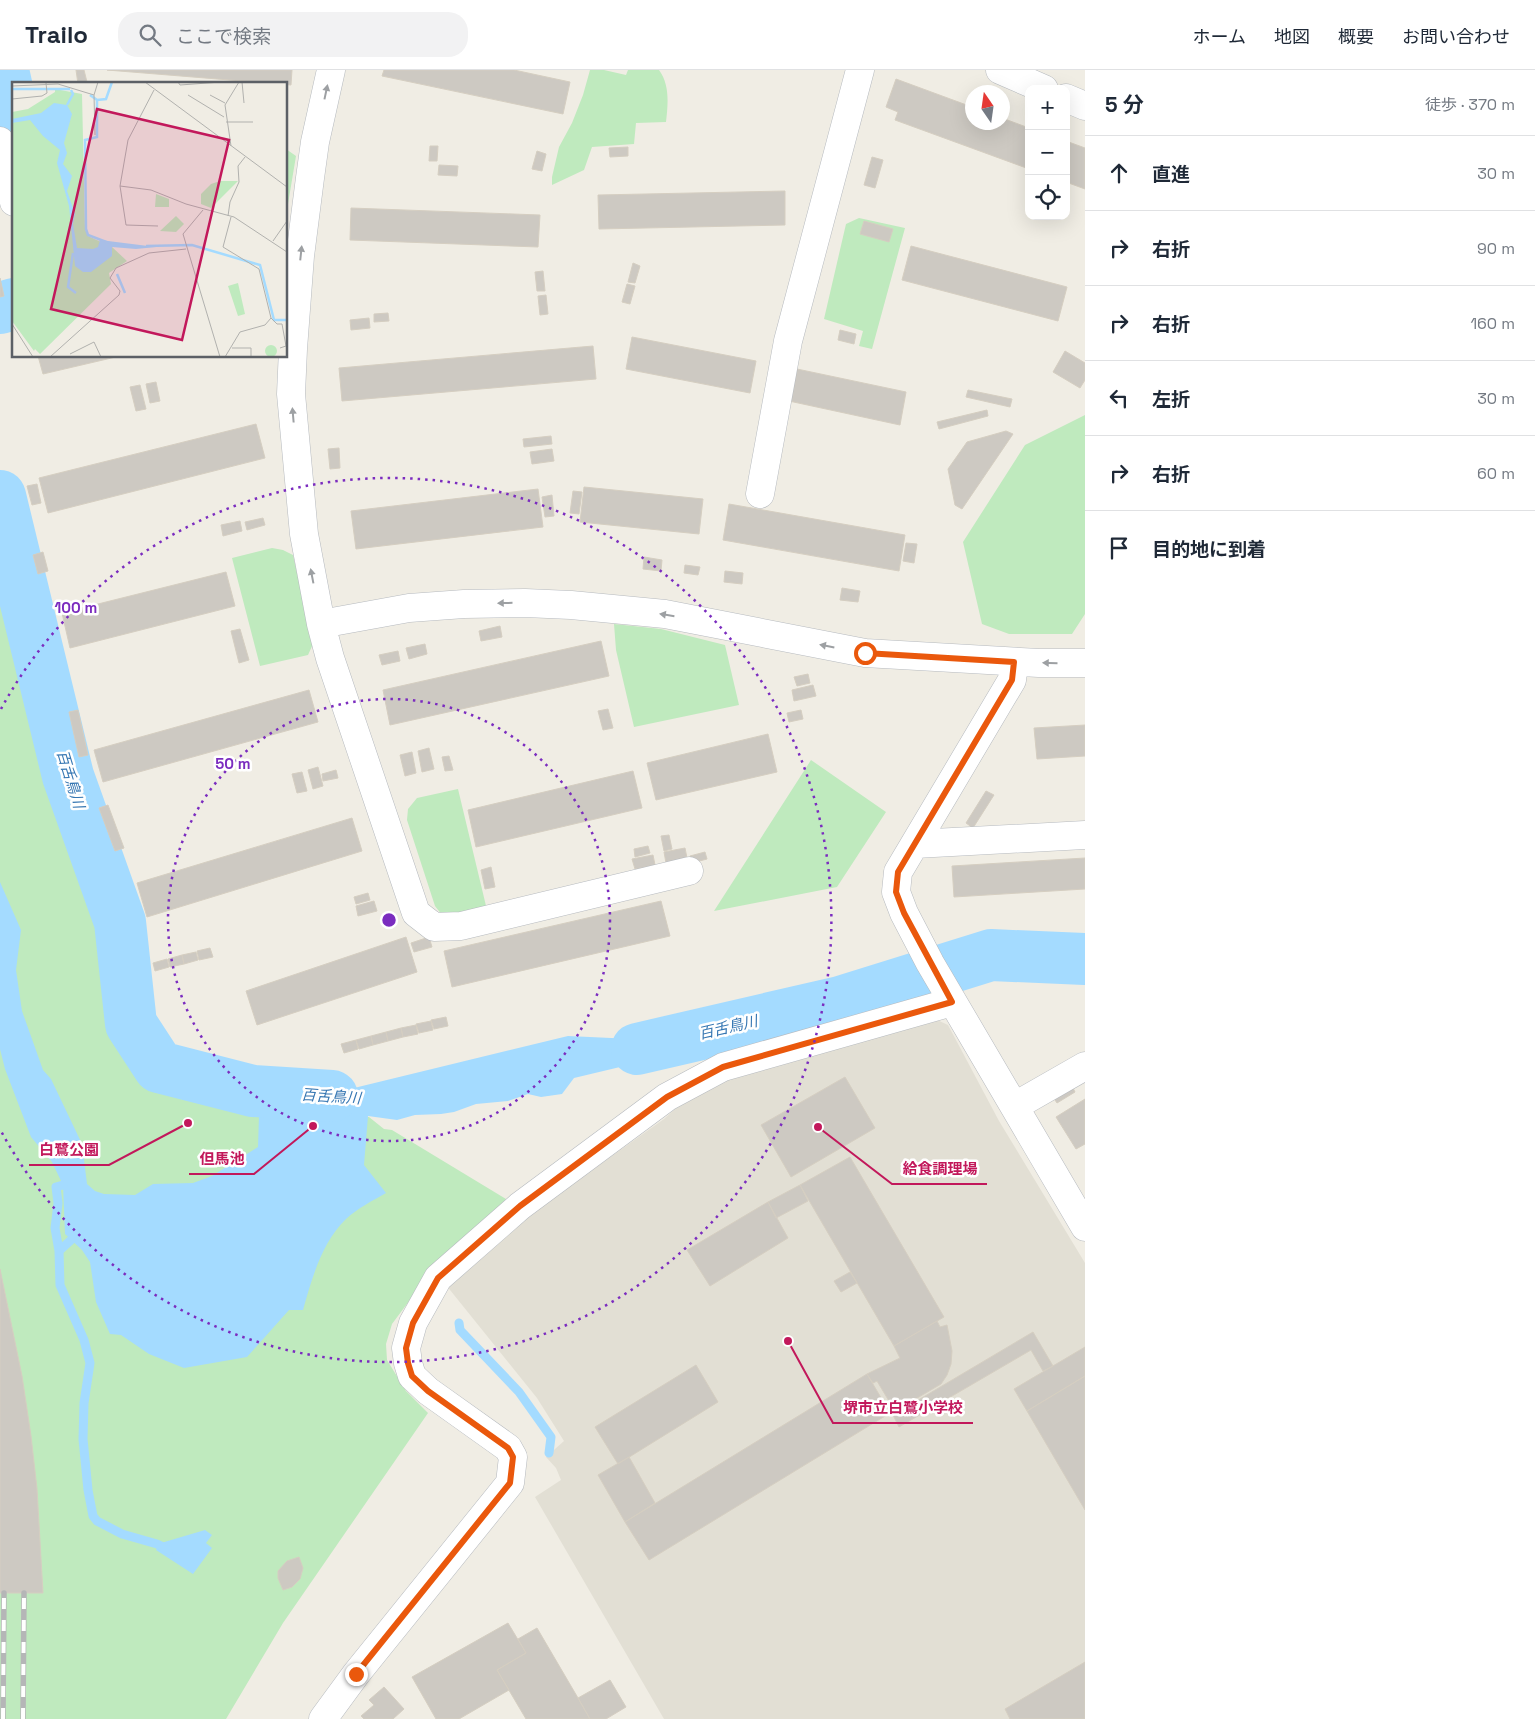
<!DOCTYPE html>
<html lang="ja">
<meta charset="utf-8">
<style>
body{margin:0;font-family:"Space Grotesk","Noto Sans JP",sans-serif;background:#f2f2f3;color:#1f2937}
.controls{position:absolute;right:15px;top:15px;display:grid;overflow:hidden;border-radius:10px;box-shadow:0 5px 20px #0002}
.controls button{width:45px;height:45px;display:grid;place-items:center;padding:0;border:0;border-bottom:1px solid #e0e1e3;background:#fff;color:#1f2937;font:25px sans-serif}
.compass{position:absolute;left:965px;top:15px;width:45px;height:45px;border-radius:50%;background:#fff;box-shadow:0 5px 20px #0002;rotate:347deg}
.stop{position:absolute;width:15px;height:15px;margin:-11px;border:4px solid #ea580c;border-radius:50%;background:#fff}
.stop.end{background:#ea580c;border-color:#fff;box-shadow:0 1px 5px #0008}
.list{margin:0;padding:0;list-style:none}
h2{display:flex;justify-content:space-between;align-items:center;height:65px;margin:0;padding:0 20px;font-size:21px}
h2 small{font-size:16px;font-weight:400;color:#747a83}
.list li{display:grid;grid-template-columns:32px 1fr auto;gap:15px;align-items:center;box-sizing:border-box;height:75px;padding:0 20px;border-top:1px solid #e0e1e3}
.list b{display:block;font-size:19px;white-space:nowrap}
.list em{font-size:16px;font-style:normal;color:#747a83}
.icon{flex:none;width:28px;height:28px;fill:none;stroke:currentColor;stroke-width:2;stroke-linecap:round;stroke-linejoin:round}
.map{position:relative;flex:none;width:1085px;height:1649px;overflow:hidden}
header{display:flex;align-items:center;gap:30px;box-sizing:border-box;height:70px;padding:0 25px;background:#fff;border-bottom:1px solid #e0e1e3}
header strong{font-size:24px}
nav{display:flex;gap:28px;margin-inline-start:auto;font-size:18px}
.search{width:350px;height:45px;background:#f2f2f3;display:flex;align-items:center;gap:12px;box-sizing:border-box;padding:0 18px;border-radius:20px;color:#747a83;font-size:19px}
main{display:flex}
aside{flex:1;background:#fff}
.map>svg:first-child{display:block}
.education{fill:#e2dfd4}
.green{fill:#bfeabe}
.water{fill:#a4dbff}
.lines{fill:none;stroke-linecap:round;stroke-linejoin:round}
.stream{stroke:#a4dbff;stroke-width:9}
.river{stroke:#a4dbff;stroke-width:52}
.building{fill:#cdc9c2;stroke:#d5cec1}
.minor-casing{stroke:#b6babf;stroke-width:29}
.minor{stroke:#fff;stroke-width:28}
.rail-casing{stroke:#b5b6b7;stroke-width:5.5}
.rail{stroke:#fff;stroke-width:4;stroke-dasharray:11;stroke-linecap:butt}
.oneway{fill:#9da0a3}
.route{stroke:#ea580c;stroke-width:6}
.ring{fill:none;stroke:#7b2cbf;stroke-width:2.5;stroke-dasharray:2.5 5}
.labels{text-anchor:middle;dominant-baseline:central;stroke-width:5;stroke-linejoin:round;paint-order:stroke}
.water-label{font-size:15px;font-style:italic;fill:#3576b2;stroke:#fff}
.inset-river{fill:none;stroke:#a4dbff;stroke-width:2.5}
.inset-road{fill:none;stroke:#b1b1ae;stroke-width:1}
.view{fill:#c2185b;fill-opacity:0.15;stroke:#c2185b;stroke-width:2.5}
.inset-edge{fill:none;stroke:#5c6066;stroke-width:2.5}
.centre{fill:#7b2cbf;stroke:#fff;stroke-width:2.5}
.ring-label{font-size:15px;text-anchor:middle;font-weight:bold;fill:#7b2cbf;stroke:#fff;stroke-width:5;stroke-linejoin:round;paint-order:stroke}
.leader{fill:none;stroke:#c2185b;stroke-width:2}
.callout-dot{fill:#c2185b;stroke:#fff;stroke-width:2}
.callout-label{font-size:15px;text-anchor:middle;font-weight:bold;fill:#c2185b;stroke:#fff;stroke-width:5;stroke-linejoin:round;paint-order:stroke}
</style>
<header>
<strong>Trailo</strong>
<div class="search"><svg class="icon" aria-label="search" viewBox="0 0 24 24"><circle cx="10" cy="10" r="6"/><path d="M15 15l6 6"/></svg>ここで検索</div>
<nav><a>ホーム</a><a>地図</a><a>概要</a><a>お問い合わせ</a></nav>
</header>
<main>
<div class="map">
<svg width="1085" height="1649" viewBox="0 0 1085 1649">
<rect width="100%" height="100%" fill="#f0ede4"/>
<path class="education" d="M935,949l13,6 51,96 86,142v456h-421l-129,-222 26,-17 -5,-12 -10,-11 18,-16 -27,-43 -91,-113 87,-73 131,-93 20,-18 43,-21z"/>
<path class="green" d="M590,0h14l22,5 2,-5h31c11,15 9,34 7,52l-30,1 -2,21 -42,3 -8,23 -32,15v-8l7,-30 13,-24 11,-28z
M286,79l10,7 -10,60z
M859,148l46,10 -33,121 -13,-3 4,-15 -39,-12 22,-95z
M1085,345v199l-13,20h-63l-27,-10 -19,-82 62,-97z
M0,459l69,291 42,110 8,96 36,52 85,16 17,7 112,16 15,12 8,1 114,69 -17,20 -50,42 -47,63 -6,20 1,16 19,31 22,22 -145,210 -57,96h-226z
M272,478l11,2 10,5 20,89 -5,11 -48,11 -28,-108z
M614,554l47,5 64,16 14,60 -105,22 -18,-77z
M811,690l75,52 -49,75 -123,24z
M458,719l29,121 -45,5 -7,-9 -28,-86 1,-11 9,-11z"/>
<path class="water" d="M0,812l21,48 -5,40 6,41 21,59 8,9 31,65 5,40 8,7 9,3 31,1 18,-11 40,-1 19,-7 46,-29 2,-63 94,4 214,-52 65,3 72,-11 3,11 -22,6 -45,17 -67,16 -12,16 -21,3 -13,-3 -20,7 -32,3 -22,8 -13,2 -26,1 -18,5 -29,-4 -4,49 22,28c-14,8 -28,15 -40,26 -24,23 -34,59 -43,91h-14l-42,47 -63,11 -35,-14 -28,-19 -11,-1 -14,-32 -6,-40 -8,-12 -17,-16 -2,-49 -11,-23 -21,-25 -26,-68 -5,-20z
M205,1460l7,5 -6,8 6,5 -19,26 -37,-24 5,-7z"/>
<g class="lines">
<path class="stream" d="M71,1170l-12,11 1,34 24,55 6,23 -6,40 -1,36 5,51 5,26 4,5 25,13 35,10 12,6
M59,1181l-4,-23 3,-25 -2,-16 7,-2
M459,1253l1,7 59,62 32,45 -2,16"/>
<path class="river" d="M3,0l11,50
M0,238l14,-4
M0,426l68,280 52,146 11,102 28,43 94,24 79,5
M637,979l203,-47 151,-47 94,4"/>
</g>
<path class="building" d="M76,0h8l3,12 -9,2z
M107,0h185l-1,15z
M384,0h130l56,12 -7,32 -181,-38z
M896,9l76,28v15h30v-4l27,10v41l-134,-49 3,-8 -12,-5z
M1066,71l19,7v41l-19,-7z
M430,76h8l-1,15h-8z
M628,77v9l-18,1 -1,-9z
M537,81l9,3 -4,17 -10,-2z
M872,87l11,3 -8,28 -11,-3z
M439,95l19,1 -1,10 -19,-1z
M785,121v34l-186,4 -1,-34z
M351,138l189,7 -2,32 -188,-7z
M864,151l29,8 -4,13 -29,-8z
M911,176l156,41 -9,34 -156,-41z
M633,193l7,3 -5,17 -7,-1z
M543,201l2,20h-8l-2,-19z
M0,208l4,18 -4,1z
M627,214l8,2 -5,18 -8,-2z
M546,225l2,19 -8,1 -2,-19z
M388,243l1,8 -15,1v-8z
M369,248l1,10 -19,2 -1,-10z
M840,260l16,4 -2,10 -16,-4z
M632,267l124,24 -6,32 -124,-24z
M593,276l3,33 -254,22 -3,-33z
M1065,281l20,12v17l-5,8 -27,-16z
M38,286h82l-77,18z
M797,299l109,23 -6,33 -111,-24z
M156,312l4,19 -10,2 -4,-19z
M140,315l6,24 -10,2 -6,-24z
M968,320l44,9 -2,8 -44,-10z
M987,340l1,6 -49,13 -2,-7z
M256,354l9,34 -217,55 -9,-35z
M1006,361l7,3 -51,75 -7,-4 -7,-36 19,-27z
M551,366l1,8 -28,3 -1,-8z
M339,378l1,20 -10,1 -2,-20z
M552,379l2,12 -22,3 -2,-12z
M37,414l4,19 -9,2 -5,-19z
M584,417l119,12 -4,35 -119,-12z
M538,419l5,38 -187,22 -5,-38z
M573,421l9,1 -3,22 -9,-1z
M552,425l2,21 -9,1 -3,-20z
M729,434l176,31 -6,36 -176,-31z
M263,448l2,7 -18,5 -2,-8z
M240,451l2,10 -19,5 -2,-11z
M906,473l11,1 -3,19 -11,-2z
M43,482l5,19 -10,3 -5,-19z
M644,487l18,3 -1,11 -18,-2z
M685,495l15,2 -2,8 -14,-2z
M725,501l18,2 -1,11 -18,-2z
M226,502l9,34 -165,42 -8,-35z
M842,518l18,3 -2,11 -18,-2z
M500,556l2,11 -21,4 -2,-10z
M240,559l9,31 -10,3 -8,-32z
M601,571l8,35 -219,49 -7,-35z
M425,574l2,10 -18,5 -3,-11z
M398,581l2,10 -18,4 -3,-10z
M808,604l2,9 -13,3 -3,-9z
M813,615l3,11 -22,5 -2,-11z
M309,620l9,32 -215,60 -9,-32z
M608,639l5,19 -10,2 -5,-19z
M78,640l10,45 -9,2 -10,-45z
M801,640l2,9 -14,3 -2,-9z
M1085,655v31l-48,3 -3,-31z
M768,664l9,38 -121,28 -9,-37z
M429,678l5,21 -12,3 -4,-21z
M412,682l4,21 -11,3 -5,-21z
M449,686l4,14 -8,1 -3,-14z
M318,697l5,19 -10,3 -5,-19z
M336,700l2,8 -15,3 -1,-7z
M633,701l9,37 -166,39 -8,-37z
M302,702l5,19 -10,2 -5,-19z
M986,721l8,4 -21,33 -7,-5z
M108,735l16,43 -9,3 -16,-43z
M352,748l10,33 -215,66 -10,-34z
M669,765l3,14 -8,2 -3,-15z
M648,776l2,7 -15,4 -1,-8z
M685,778l2,10 -21,5 -2,-11z
M705,782l2,7 -15,4 -2,-7z
M653,785l2,10 -20,4 -3,-10z
M1085,788v31l-131,8 -2,-31z
M491,797l4,20 -10,2 -4,-19z
M368,823l2,7 -14,4 -2,-7z
M374,831l3,10 -19,5 -2,-10z
M661,831l9,35 -218,51 -8,-36z
M406,867l11,35 -160,53 -11,-34z
M429,867l3,10 -18,5 -3,-9z
M210,878l3,9 -14,3 -2,-9z
M196,882l2,8 -14,4 -2,-9z
M182,885l2,9 -14,3 -2,-8z
M167,889l2,8 -14,4 -2,-8z
M446,947l2,9 -14,3 -3,-9z
M431,951l2,9 -14,3 -3,-9z
M416,955l2,9 -15,3 -2,-9z
M401,958l2,9 -15,4 -2,-9z
M386,962l2,9 -15,4 -2,-9z
M371,966l2,9 -14,4 -3,-9z
M356,970l2,9 -14,4 -3,-9z
M845,1007l30,51 -84,49 -30,-52z
M1072,1016l3,6 -18,11 -4,-6z
M1085,1029v45l-9,5 -20,-32z
M850,1087l94,160 -50,29 -94,-161z
M800,1115l8,16 -32,17 -8,-16z
M768,1132l20,36 -78,48 -23,-36z
M0,1199l22,107 9,60 6,53 6,104h-43z
M850,1202l7,11 -16,9 -7,-11z
M937,1251l3,6 7,-2 5,26 -1,13 -4,11 -6,9 -46,27 -18,-30 -4,2 -6,-9 33,-16 -6,-12z
M1033,1262l20,34 -10,5 -12,-21 -132,77 -6,-12z
M1085,1277v29l-58,35 -13,-22z
M696,1295l22,37 -100,62 -23,-37z
M867,1304l23,39 -241,147 -24,-38z
M1085,1306v134l-58,-99z
M629,1387l26,46 -30,19 -27,-47z
M299,1487l4,11 -3,11 -8,8 -9,3 -5,-12v-7l9,-10z
M508,1553l18,30 -29,17 12,20 -50,29h-23l-24,-42z
M537,1558l41,70 12,21h-64l-29,-49 29,-17 -8,-14z
M1085,1592v57h-75l-5,-10z
M610,1610l16,27 -20,12h-16l-12,-21z
M384,1617l20,22 -11,10h-29l-3,-3 13,-11 -5,-5z"/>
<g class="lines">
<defs>
<path id="minor" d="M331,0l-16,72 -5,36 -10,78 -7,93 -2,45 13,140 17,90 9,34 86,255 18,14 27,-1 228,-55
M1000,0l44,19
M1066,28l19,8
M0,71l14,61
M760,424l28,-153 72,-271
M321,554l88,-16 55,-4 61,-1 46,2 94,9 200,39 174,10h46
M1014,592l-2,18 -114,192 -2,20 8,21 26,50 155,264
M915,774l170,-9
M1015,1036l70,-40
M323,1649l33,-45 154,-191 3,-26 -5,-9 -80,-57 -16,-15 -4,-13 -2,-15 7,-25 25,-45 82,-72 147,-109 56,-30 229,-65"/>
</defs>
<use href="#minor" class="minor-casing"/>
<use href="#minor" class="minor"/>
<defs>
<path id="rail" d="M3,1649l1,-126
M23,1649l1,-126"/>
</defs>
<use href="#rail" class="rail-casing"/>
<use href="#rail" class="rail"/>
</g>
<defs><path id="oneway-solid" d="M-6-.8H1V-3.2L6.5 0L1 3.2V.8H-6Z" transform="scale(1.25)"/></defs>
<g class="oneway">
<use href="#oneway-solid" transform="translate(326 22) rotate(-78)"/>
<use href="#oneway-solid" transform="translate(301 183) rotate(-84)"/>
<use href="#oneway-solid" transform="translate(293 345) rotate(-95)"/>
<use href="#oneway-solid" transform="translate(312 506) rotate(-101)"/>
<use href="#oneway-solid" transform="translate(505 533) rotate(179)"/>
<use href="#oneway-solid" transform="translate(667 545) rotate(-171)"/>
<use href="#oneway-solid" transform="translate(827 576) rotate(-169)"/>
<use href="#oneway-solid" transform="translate(1050 593) rotate(-179)"/>
</g>
<g class="lines">
<path class="route" d="M356,1604l154,-191 3,-26 -5,-9 -80,-57 -16,-15 -4,-13 -2,-15 7,-25 25,-45 82,-72 147,-109 56,-30 229,-65 -48,-89 -8,-21 2,-20 114,-192 2,-18 -149,-9"/>
</g>
<g class="ring">
<circle cx="389" cy="850" r="221"/>
<path d="M1 639A442 442 0 1 1 1 1061"/>
</g>
<g class="labels">
<g class="water-label">
<text transform="translate(71 709) rotate(73)">百舌鳥川</text>
<text transform="translate(728 957) rotate(-13)">百舌鳥川</text>
<text transform="translate(331 1026) rotate(4)">百舌鳥川</text>
</g>
</g>
<g transform="translate(12 12)">
<rect width="275" height="275" fill="#f0ede4"/>
<path d="M43,7l27,5 3,135 3,7 24,11 15,14 -18,12 2,11 -71,70 -5,-5 -1,2 -22,-30v-209l16,-3 27,-17zM208,99h18l-27,27 -10,-4v-10l10,-10zM144,112l13,5v8h-14zM164,134l8,8 -8,8 -16,-1zM226,201l7,31 -7,2 -10,-30zM253 269a6 6 0 1 1 12 0a6 6 0 1 1-12 0Z" fill="#bfeabe"/>
<path d="M42,21l13,2 5,9 -8,29 3,10 -4,11 9,12 -5,15 8,23 -2,10 4,24 16,1 5,-2 2,-7 56,7 -20,2 -24,-2v9l-21,16h-8l-8,-6 -6,-60 -12,-43 3,-13 -17,-14 -13,-16 -18,3v-4l29,-6z" fill="#a4dbff"/>
<path class="inset-river" d="M0,7h58M78,13l7,5v37l-12,3 1,89 2,6 21,8M85,18l9,-1 6,-17M55,23l6,-11 -2,-4M134,164l46,-1 68,20 14,55h13M61,171l-5,34 8,6M105,192l8,19"/>
<path class="inset-road" d="M133,0l142,105M166,0l2,3 41,-3M230,0l2,21M0,4l46,-2 36,11M142,8l-26,50 -8,46 6,39 32,1M176,13l36,22M198,13l15,8M0,17l30,-3 5,-3 -1,-10M214,40h27M83,53l-1,-40 4,-13M219,64l-6,-41 14,-23M108,104l31,4 35,14 48,13 53,35M191,128l-20,24 37,123M216,134l2,-14 9,-20 -1,-16 7,-9M219,135l-8,30 36,22 12,49 6,6h5l4,22 -6,2M261,159l14,-20M0,242l21,33M220,266h19v9M58,272l24,-12 7,15M38,275l69,-62 1,-4 -10,-13 6,-10 33,-15 37,-4M213,275l15,-25 25,-7 6,-7"/>
<path class="view" d="M85,27l132,31 -47,200 -131,-31z"/>
<rect width="275" height="275" class="inset-edge"/>
</g>
<circle cx="389" cy="850" r="8" class="centre"/>
<g class="ring-label">
<text x="76" y="543">100 m</text>
<text x="233" y="699">50 m</text>
</g>
<path class="leader" d="M188 1053L109 1095H29M313 1056L254 1104H189M818 1057L892 1114H987M788 1271L833 1353H973"/>
<g class="callout-dot">
<circle cx="188" cy="1053" r="5"/>
<circle cx="313" cy="1056" r="5"/>
<circle cx="818" cy="1057" r="5"/>
<circle cx="788" cy="1271" r="5"/>
</g>
<g class="callout-label">
<text x="69" y="1085">白鷺公園</text>
<text x="222" y="1094">但馬池</text>
<text x="940" y="1104">給食調理場</text>
<text x="903" y="1343">堺市立白鷺小学校</text>
</g>
</svg>
<div class="controls">
<button>+</button>
<button>−</button>
<button><svg class="icon" aria-label="locate" viewBox="0 0 24 24"><circle cx="12" cy="12" r="6"/><path d="M12 2v4M12 18v4M2 12h4M18 12h4"/></svg></button>
</div>
<svg class="compass" viewBox="-18 -18 36 36"><path d="M0-13l5 13h-10z" fill="#e53935"/><path d="M0 13l5-13h-10z" fill="#747a83"/></svg>
<div class="stop" style="left:865px;top:583px"></div>
<div class="stop end" style="left:356px;top:1604px"></div>
</div>
<aside>
<h2>5 分<small>徒歩 · 370 m</small></h2>
<ul class="list">
<li><svg class="icon" aria-label="ahead" viewBox="0 0 24 24"><path d="M12 20V5M6 11l6-6 6 6"/></svg><div><b>直進</b></div><em>30 m</em></li>
<li><svg class="icon" aria-label="right" viewBox="0 0 24 24"><path d="M7 20v-9h11M14 6l5 5-5 5"/></svg><div><b>右折</b></div><em>90 m</em></li>
<li><svg class="icon" aria-label="right" viewBox="0 0 24 24"><path d="M7 20v-9h11M14 6l5 5-5 5"/></svg><div><b>右折</b></div><em>160 m</em></li>
<li><svg class="icon" aria-label="left" viewBox="0 0 24 24"><path d="M17 20v-9H6M10 6l-5 5 5 5"/></svg><div><b>左折</b></div><em>30 m</em></li>
<li><svg class="icon" aria-label="right" viewBox="0 0 24 24"><path d="M7 20v-9h11M14 6l5 5-5 5"/></svg><div><b>右折</b></div><em>60 m</em></li>
<li><svg class="icon" aria-label="arrive" viewBox="0 0 24 24"><path d="M6 21V4h12l-3 4 3 4H6"/></svg><div><b>目的地に到着</b></div></li>
</ul>
</aside>
</main>
